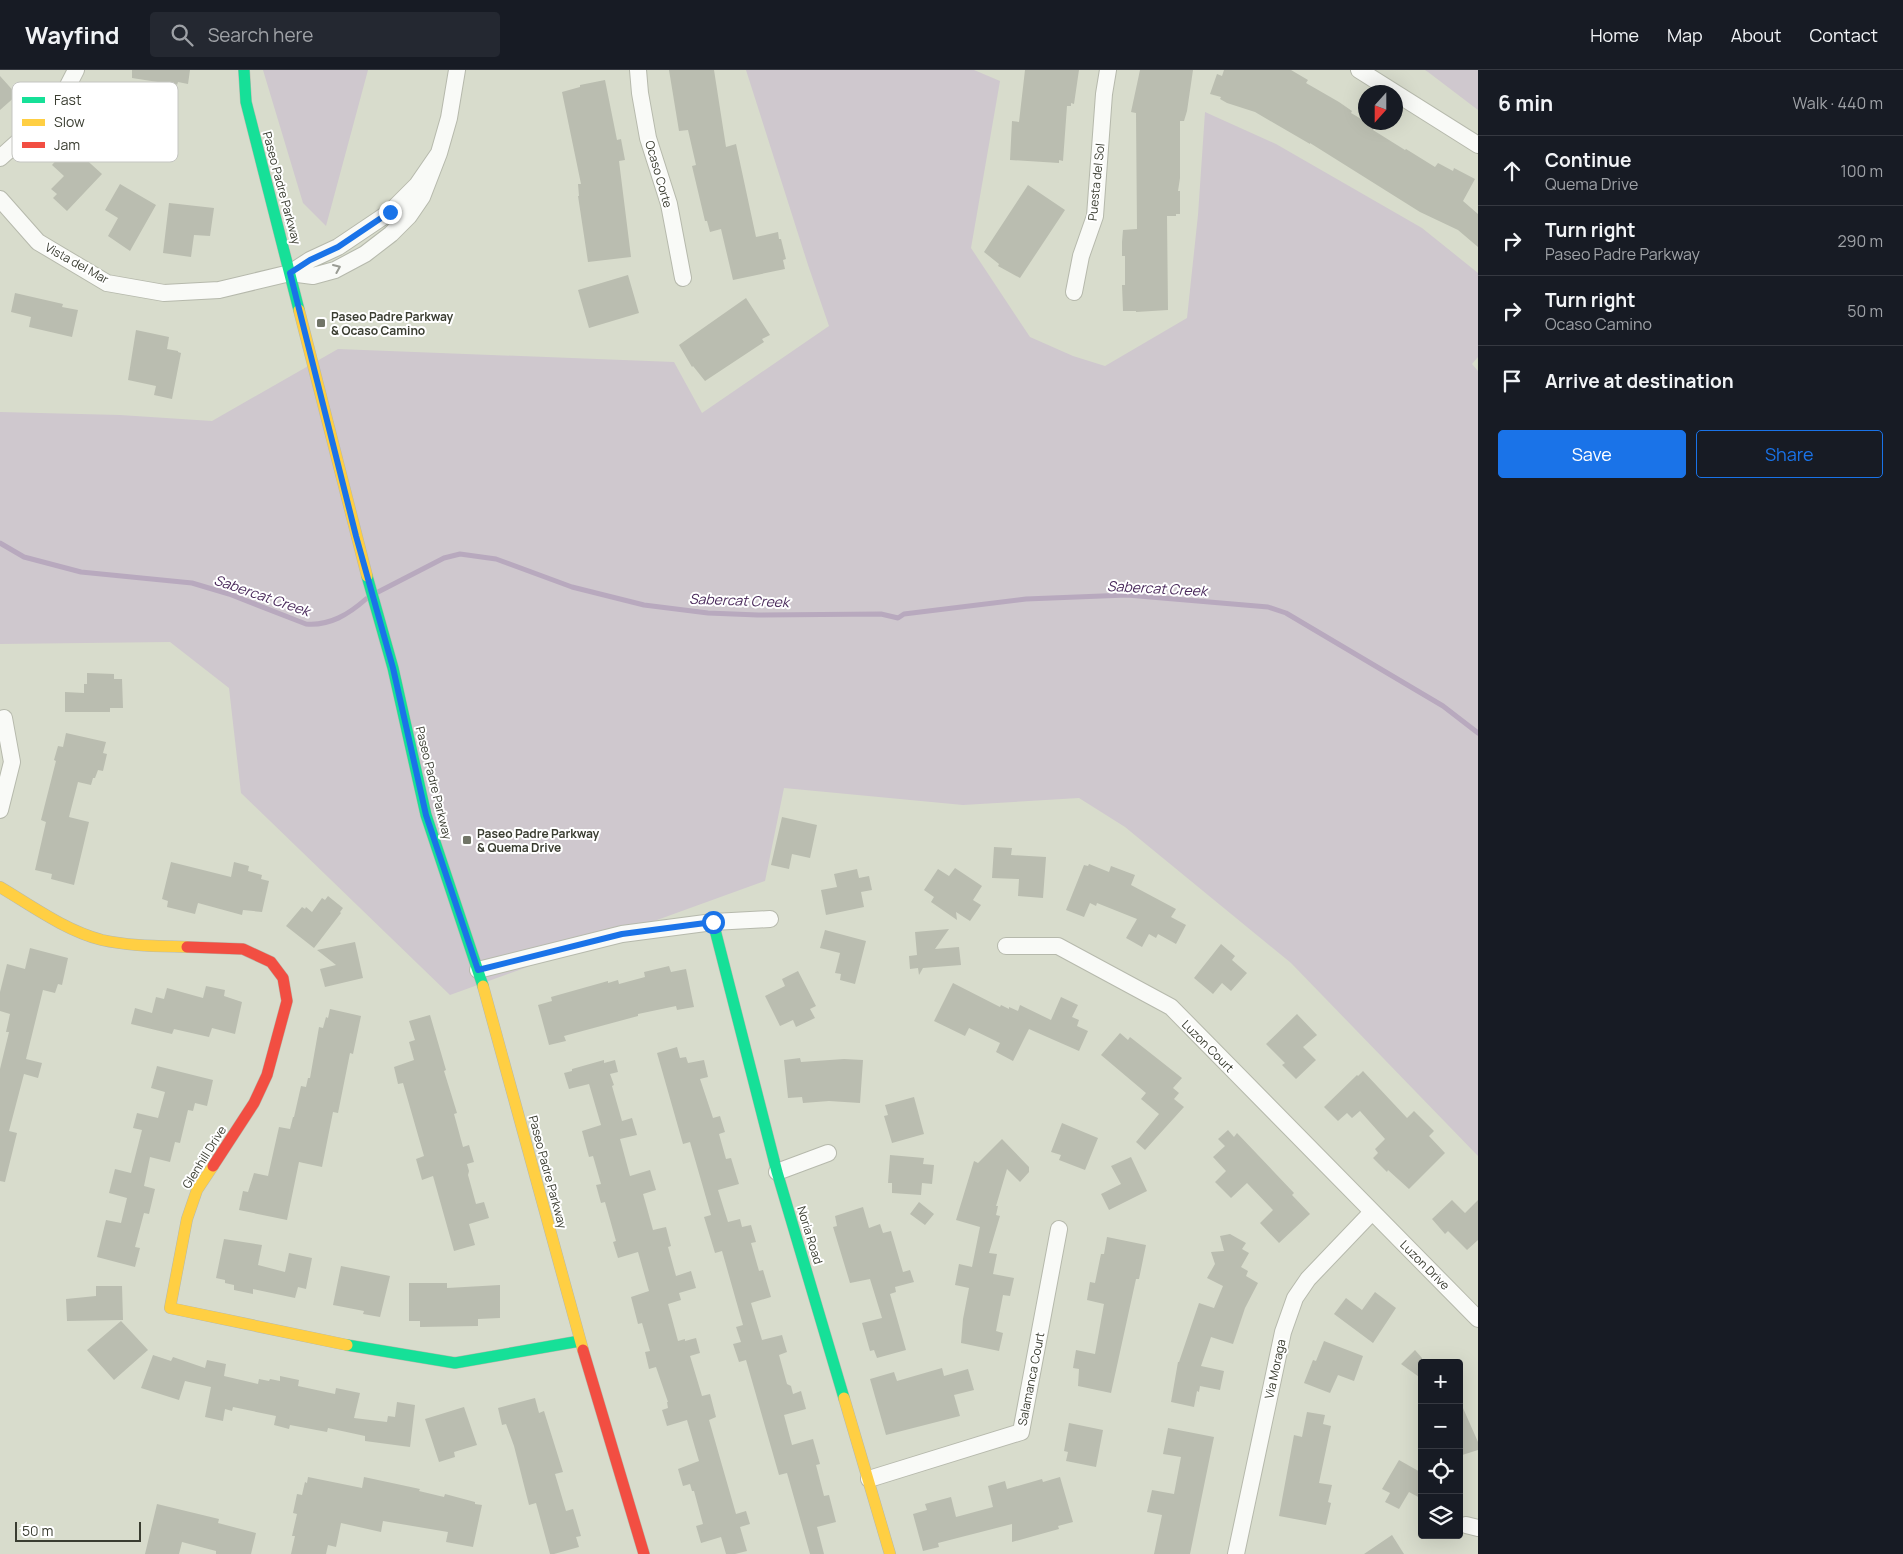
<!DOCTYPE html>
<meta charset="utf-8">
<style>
body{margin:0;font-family:Manrope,sans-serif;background:#242831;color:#f1f3f6}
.controls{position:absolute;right:15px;bottom:15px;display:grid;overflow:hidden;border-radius:5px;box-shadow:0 5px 20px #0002}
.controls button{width:45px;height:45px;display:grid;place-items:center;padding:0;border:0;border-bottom:1px solid #363941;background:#171b24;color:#f1f3f6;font:25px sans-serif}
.compass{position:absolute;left:1358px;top:15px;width:45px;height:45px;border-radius:50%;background:#171b24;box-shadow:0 5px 20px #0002;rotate:201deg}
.scale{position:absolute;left:15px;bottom:12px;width:126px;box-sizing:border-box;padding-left:5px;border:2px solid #3a3d31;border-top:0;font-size:14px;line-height:18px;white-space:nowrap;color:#3a3d31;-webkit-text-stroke:4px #fff;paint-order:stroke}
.stop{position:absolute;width:15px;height:15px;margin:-11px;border:4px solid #1a73e8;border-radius:50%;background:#fff}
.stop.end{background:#1a73e8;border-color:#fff;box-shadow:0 1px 5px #0008}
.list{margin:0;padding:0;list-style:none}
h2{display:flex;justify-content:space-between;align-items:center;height:65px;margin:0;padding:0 20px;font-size:21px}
h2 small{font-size:16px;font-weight:400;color:#9ea1a6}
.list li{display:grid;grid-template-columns:32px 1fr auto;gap:15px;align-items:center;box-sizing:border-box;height:70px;padding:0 20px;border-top:1px solid #363941}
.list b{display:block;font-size:19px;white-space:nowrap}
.list p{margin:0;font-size:16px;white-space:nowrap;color:#9ea1a6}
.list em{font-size:16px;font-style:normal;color:#9ea1a6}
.actions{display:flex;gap:10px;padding:15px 20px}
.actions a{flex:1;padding:11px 0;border:1px solid #1a73e8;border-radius:5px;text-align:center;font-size:18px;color:#1a73e8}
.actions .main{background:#1a73e8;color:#fff}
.icon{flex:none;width:28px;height:28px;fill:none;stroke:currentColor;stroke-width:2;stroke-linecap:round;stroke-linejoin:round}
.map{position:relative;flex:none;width:1478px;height:1484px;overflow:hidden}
header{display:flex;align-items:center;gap:30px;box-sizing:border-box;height:70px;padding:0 25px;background:#171b24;border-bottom:1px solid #363941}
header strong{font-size:24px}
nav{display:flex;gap:28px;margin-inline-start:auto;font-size:18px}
.search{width:350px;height:45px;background:#242831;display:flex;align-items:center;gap:12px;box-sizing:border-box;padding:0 18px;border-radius:5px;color:#9ea1a6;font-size:19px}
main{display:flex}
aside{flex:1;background:#171b24}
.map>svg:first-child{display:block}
.green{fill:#cfc8ce}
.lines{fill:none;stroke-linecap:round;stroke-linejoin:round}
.stream{stroke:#b8a9be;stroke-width:5}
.building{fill:#babdb0}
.street-casing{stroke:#b6b9ac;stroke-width:18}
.fast-casing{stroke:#b6b9ac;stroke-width:12}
.slow-casing{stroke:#b6b9ac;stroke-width:12}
.jam-casing{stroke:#b6b9ac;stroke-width:12}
.street{stroke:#f9faf7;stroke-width:16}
.fast{stroke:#16e098;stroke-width:11}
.slow{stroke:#ffcf43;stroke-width:11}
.jam{stroke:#f24e42;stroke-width:11}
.oneway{stroke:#9a9c94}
.route{stroke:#1a73e8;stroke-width:6}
.poi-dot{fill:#717567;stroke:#fff;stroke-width:2}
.labels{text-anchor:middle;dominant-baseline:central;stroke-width:4;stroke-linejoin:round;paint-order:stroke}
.street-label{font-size:12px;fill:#3a3d31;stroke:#fff}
.poi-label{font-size:12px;font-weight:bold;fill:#3a3d31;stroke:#fff;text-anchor:start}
.water-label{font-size:14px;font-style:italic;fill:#4b2b5c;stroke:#fff}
.key{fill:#fff;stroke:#c4c5c1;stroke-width:1}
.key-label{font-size:14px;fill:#3a3d31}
</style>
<header>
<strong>Wayfind</strong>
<div class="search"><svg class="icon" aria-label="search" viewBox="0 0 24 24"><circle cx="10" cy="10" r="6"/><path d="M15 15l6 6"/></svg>Search here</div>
<nav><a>Home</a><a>Map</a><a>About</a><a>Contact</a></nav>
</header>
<main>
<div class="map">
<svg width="1478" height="1484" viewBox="0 0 1478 1484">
<rect width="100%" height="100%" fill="#d8dccc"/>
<path class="green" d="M263,0h105l-42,156 -23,-23z
M746,0h228l26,11 -29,167 59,89 43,19 32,10 82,-48 11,-103 7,-103 71,32 146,84 56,45v84l-6,7 6,7v785l-187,-193 -166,-136 -46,-29 -116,7 -179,-17 -19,93 -315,114 -209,-202 -12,-105 -59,-46 -170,2v-232l120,3 92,6 126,-72 336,13 28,51 127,-87 -21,-61z
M1425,0h53v40l-50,-38z"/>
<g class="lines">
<path class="stream" d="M0,473l24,14 57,15 111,11 37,11 77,30c24,2 43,-10 60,-25
M378,522l66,-34 16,-4 36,5 76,28 72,18 64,8 50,2 123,-1 17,4 6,-4 122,-15 101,-4 141,12 18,6 157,93 35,27"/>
</g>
<path class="building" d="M132,0h58l-2,14 -10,-2 -1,3 -45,-7z
M669,0h45l12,77 10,-3 20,93 22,-5 1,7h2l5,20 -3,1 2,9 -52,11 -12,-51 -11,3 -3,-11h-2l-13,-55 4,-1 -8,-35 -9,1z
M1025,0h54l-5,34 -3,-1v3h-4l-4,55 -4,-1v3l-49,-3 2,-39 7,1z
M1140,0h53l-6,41 -3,10h-4v57l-2,13h2v23h-4v2h-9l1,94 -32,2v-1h-13l-1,-26h3v-29h-3v-14l1,-12 14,-1 -1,-116 -5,-1z
M1224,0h67l17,10 -2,3 33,19 13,9 -1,2 24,14 -2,3 32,20 1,-1 29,18 3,-4 15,8 1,-3 21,11 -12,22 15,13v33l-20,-17 -38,-18 -110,-69v1l-55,-32 -28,-9 -7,-4 1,-2 -11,-3 7,-20 5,2z
M0,6l17,19 -17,15z
M605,10l12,60 4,-1 4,21 -6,1 12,96 -43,5 -10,-66h1l-1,-12h3l-19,-92 18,-5v-2z
M70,75l32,29 -35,37 -14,-13 4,-4 -6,-5 13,-13 -12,-11z
M120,114l36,21 -26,46 -22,-15 10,-18 -13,-8z
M1028,115l37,25 -45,68 -22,-12 1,-2 -15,-12z
M169,133l45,5 -4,28 -16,-1 -3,22 -28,-4z
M628,205l11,38 -50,15 -11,-38z
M15,223l48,11 -1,3 16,3 -6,27 -43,-10 2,-10 -20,-5z
M746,228l24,37 -8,4 2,3 -59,39 -12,-15 -1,1 -13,-22z
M136,260l33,7 -2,12 11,2v1l3,1 -9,46 -18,-4 2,-9 -28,-6z
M87,603l27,1v5h8l1,29h-13v4h-45v-20l19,1v-9h3z
M66,663l40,9 -3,11 4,1 -4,17 -5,-1 -3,8h-2l-2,7 -13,-3 -9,35 20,5 -15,63 -23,-6 1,-5 -17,-4 11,-48 -5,-2 15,-59 -2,-1 4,-14 5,1z
M782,747l35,8 -7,33 -18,-4 -3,15 -18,-4z
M994,777l18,1 -1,7 35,2 -3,41 -25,-2 1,-17 -27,-1z
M171,792l60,15 3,-15 15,4 -1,5 14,4 -1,4 8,2 -7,31 -19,-2 -1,5 -44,-12 -3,11 -28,-7 1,-6 -6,-2z
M1089,794l20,8 2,-6 24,9 -4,10 45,24 -5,8 15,8 -10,19 -18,-10 -2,4 -7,-4 -7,13 -16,-9 11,-19 -40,-16 -1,3 -6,-3 -6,14 -18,-7 18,-45 4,1z
M955,798l27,18 -9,14 8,5 -11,16 -14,-9 1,8 -26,-18 3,-5 -10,-7 14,-21 11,7z
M857,799l2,9 10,-2 3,14 -11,2 3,15 -38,8 -5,-25 16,-3 -3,-13z
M328,826l15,12 -3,4 1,1 -27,35 -28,-22 16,-19 3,2 1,-2 6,5 10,-14 3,2z
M949,859l-14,20 24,-2 2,18 -38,3 -4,7 -1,-7 -8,1 -1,-13 8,-1 -2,-23z
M825,860l41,11 -11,43 -15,-4 1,-6 -6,-1 5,-20 -20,-5z
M355,872l8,36 -38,9 -5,-18 16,-4 -19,-15z
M1221,874l14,12 -3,4 15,13 -16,18 -9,-8 -9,11 -19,-16z
M30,878l38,10 -6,27 -4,-1 -3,9 -12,-3 -17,69 16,4 -4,15 -14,-4 -15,57 8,2 -12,49 -5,-1v-112l9,-37h-3l4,-18 -10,-3v-19l7,-28 18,5z
M669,896l2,6 15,-3 8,38 -17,3 -1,-4 -38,8v2l-74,20 2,5 -17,4 -11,-40 14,-4 -1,-4 57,-16v2l10,-3 1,4 26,-7 -1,-5z
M798,901l18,35 -6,3 5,9 -19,9 -3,-7 -13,6 -15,-30 20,-10 -3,-7z
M953,913l47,24 1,-2 8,4v-2l9,4 2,-6 31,15 10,-23 17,8 -6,12 7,3 -2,6 11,5 -9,20 -50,-22 -16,32 -17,-9 4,-9 -31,-15 -4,8 -31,-15z
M206,916l19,4 -1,6 18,6 -7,32 -23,-6 -3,9 -35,-8 -2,5 -41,-10 4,-16 17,5 4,-16 8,2 3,-11 36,10z
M330,939l31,7 -8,38 -3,-1 -12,60 -5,-1 -11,55 -23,-5 -12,58 -48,-10 4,-19 5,1 6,-19 14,3 11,-49 11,2 3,-12h1l7,-31 5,1 2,-9h2l9,-51 4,1 3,-11 2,1z
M1297,944l20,21 -14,12 13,13 -20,19 -14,-14 3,-2 -19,-19z
M430,945l16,55 -2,1 13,42 -3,1 9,33 6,-2 5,17 -7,2 2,7 -1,4 8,29 8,-2 5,16 -20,6 6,21 -21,6 -21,-75 -11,4 -6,-21 8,-3 -21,-73 -5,1 -4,-17 20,-7 -5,-18 6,-2 -6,-19z
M1120,963l8,7 2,-3 52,41 -9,10 6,5 -5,6 10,8 -39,43 -9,-8 23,-28 -18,-15 5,-6 -45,-38z
M677,977l3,11 6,-1 2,6 16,-3 4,17 -8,2 13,39 7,-2 5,16 -6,2 7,25 5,-1 8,26 -21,6 10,32 12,-3 2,8 9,-2 5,17 -5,1 8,28 4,-1 8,27 -20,6 11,37 20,-5 5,17 -8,3 8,29 4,2 2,8 8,-3 5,18 -22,6 8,30 21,-6 7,25 -4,1 8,31 5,-1 7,27 -19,5 7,27h-14l-23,-81 -8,2 -33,-115 -7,2 -6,-18 8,-2 -5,-15 7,-2 -21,-74 -7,2 -11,-36 7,-2 -21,-73 -7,2 -26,-91z
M800,988l1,4 43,-3 19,1 -3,43 -31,-2 -26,2 -1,-6 -14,1 -4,-38z
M604,990v3l11,-3 3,12 -8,2 4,11 -2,1 10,35 10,-3 5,17 -17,4 10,37 20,-6 6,20 -13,4 10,36 13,-3 5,19 -3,1 8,29 15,-5 5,17 -17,5 2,7 -13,4 10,37 7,-2v2l11,-3 4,15 -10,3 12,40 8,-2 6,23 -7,3 27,94 10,-3 4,13 -10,3 7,24 -12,3h-9l-5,-17 -20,6 -5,-17 7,-2 -9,-33h-2l-2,-7 -7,2 -5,-17 21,-8 -12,-41 -20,6 -5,-16 6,-2 -1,-6h1l-12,-35 -7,2 -4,-17 5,-1 -8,-28 -4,1 -7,-27 18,-6 -11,-39 -20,6 -5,-16 3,-1 -11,-39 -4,1 -5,-18 5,-1 -8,-28 -4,1 -7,-26 19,-6 -12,-41 -20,5 -5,-16 8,-2v-2z
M157,996l56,14 -6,26 -12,-3 -2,8 -5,-1 -8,33 -5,-1 -5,20 -20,-5 -6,29 11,3 -6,25 -5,-1 -9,34 5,1 -5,19 -38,-10 9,-37 15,3 6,-25 -18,-5 6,-24 16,4 11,-43 -9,-2 4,-15 21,5 7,-26 -14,-4z
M1363,1001l44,47 7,-7 20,20 -5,5 16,17 -36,36 -21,-19 -1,2 -14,-14 5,-5 -3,-4 10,-10 -25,-28 -8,7 -5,-5 -9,8 -14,-14 33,-32 1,1z
M914,1027l10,37 -32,9 -8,-27 4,-1 -3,-10z
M1062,1053l36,15 -13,32 -26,-10 2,-5 -10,-3z
M1228,1060l6,7 3,-4 57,60 -2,2 18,19 -31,29 -19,-20 13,-13 -26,-27 -16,15 -16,-16 11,-11 -13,-14 12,-11 -7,-7z
M1002,1069l27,28v5l-9,10 -13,-13 -11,37h2l-2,9 4,1 -11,37 8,1 -4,20 21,4 -4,18 -7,-1 -7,36 7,2 -4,18 -38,-8 2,-24 6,-31 -14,-3 4,-21 13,3 8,-40 -24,-7 18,-59 4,2z
M890,1085l34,3 -1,6 11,1 -2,19 -10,-1 -1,12 -29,-2v-10h-4z
M1131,1087l16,34 -38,19 -8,-16 20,-10 -10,-18z
M1452,1130l13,13 13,-13v40l-11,10 -19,-19 -3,3 -13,-15z
M919,1132l15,12 -9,11 -15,-11z
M863,1137l6,21 11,-4 3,9 8,-2 12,41 7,-2 4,12 -19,5 1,5 -6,2 16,56 -29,8 -3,-8 -4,1 -8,-28 20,-5 -12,-39 -20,4 -17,-56 4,-1 -2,-10z
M1230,1164l16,9 -4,6 7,4 -8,14 7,4 -2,5 12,7 -13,25 -12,36 -22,-7 -10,29 23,5 -4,19 -20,-4 -1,6 -2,-1 -3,16 -23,-5 7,-40h1l20,-59 15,5 9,-22 -16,-8 8,-14 -4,-12 13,-1 -4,-15z
M1107,1167l39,8 -7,34h-3l-25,114 -33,-7 1,-17 -6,-1 3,-18 19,4 9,-50 -17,-4 3,-18 5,1 6,-29h3z
M224,1169l38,6 -4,20 27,7 4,-19 23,5 -6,31 -8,-2 -3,11 -42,-9v5l-19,-4v-5l-9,-2v-3l-9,-2z
M341,1196l49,10 -10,41 -17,-3 1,-3 -31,-6z
M409,1213h38v5l53,-3v33l-22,1v7l-58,1v-6h-11z
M96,1216h26l1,34 -56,1 -1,-22 30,-3z
M1375,1222l21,16 -23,35 -39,-29 12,-16 16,12z
M121,1251l27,29 -34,30 -27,-30z
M1324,1271l39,15 -9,25 -16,-6 -8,18 -26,-10 9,-23 3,1z
M1415,1280l7,8v21l-21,-15z
M153,1285l18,6 2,-4 32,11 2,-8 19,4 -2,12 34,8 1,-5 10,2 1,-2 10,2v-5l19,4 -1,6 37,8 1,-6 24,5 -6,25 33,4 1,-6 7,1 2,-15 18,3 -5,42 -45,-6v-5l-37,-8 -1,4 -37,-7 -1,4 -15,-4 2,-9 -43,-9 -1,4 -7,-2 -2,12 -18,-4 6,-30 -26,-6 -6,19 -38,-12z
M942,1298l2,8 24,-7 6,21 -20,5 6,21 -74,19 -16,-56 24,-7 3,9z
M535,1328l4,15 5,-2 19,61 -8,2 11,37 7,-2 8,27 -5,1 3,10 -25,7h-4l-14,-51 -7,2 -15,-59 -8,-22 -4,1 -4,-17z
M1459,1329l19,43v8l-19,6z
M464,1337l13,38 -23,7 1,5 -16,5 -14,-43z
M1307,1342l18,3 -2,9 8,2 -12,57 13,2 -4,17 3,1 -5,22 -47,-9 15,-81 8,2z
M1069,1353l34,7 -7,37 -30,-6 2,-9 -4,-1z
M1168,1358l46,9 -24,117h-36l8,-39 -15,-3 5,-22 22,4 7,-37 -18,-3z
M1399,1390l23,13v26l-13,-7 -10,17 -14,-7 5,-9 -8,-4z
M308,1407l54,11 2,-11 56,12 -1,2 25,6 1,-3 30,8v2l7,1 -9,42 -27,-5 2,-10 -65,-11 -2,11 -40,-9 -5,24 -8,-2 -2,9h-35l4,-18h-3l5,-22 -4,-1 4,-19 5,1 3,-13 2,1z
M1060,1407l13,45 -15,4 1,3 -47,13v-18l-74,19 1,4 -16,4 -10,-37 14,-4 -2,-6 26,-7 5,20 37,-10 -5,-21 17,-5 2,8 35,-10 1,3z
M157,1434l62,15 -1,4 38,10 -5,21h-35v-3l-34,-9 -3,12h-34z
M1392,1465l12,19h-40z"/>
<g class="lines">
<defs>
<path id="street" d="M638,0l2,23 8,45 21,66 14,74
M1359,0l119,75
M0,88l57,-51 19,-37
M0,129l38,43 69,41 57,10 55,-3 71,-17 20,-13 28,-13 52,-35 27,-27 22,-32
M290,203l23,3 22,-6 30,-16 26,-20 18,-18 13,-19 17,-44 10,-35 8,-48
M1074,222l7,-36 14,-40 9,-122 4,-24
M0,740l12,-48 -8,-44
M1006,876h52l113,61 307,312
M478,900l144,-36 91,-12 57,-3
M777,1102l51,-19
M869,1409l152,-47 38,-203
M1466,1455l12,3
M1236,1484l47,-222 12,-34 13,-19 64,-67"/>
<path id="fast" d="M244,0l2,32 53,208
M367,506l26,92 33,147 57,171
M713,852l64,250 67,226
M347,1275l108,18 125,-22"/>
<path id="slow" d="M299,240l68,266
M0,817c32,19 66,44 102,53 27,6 57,6 85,7
M483,916l100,364
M213,1096l-16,24 -10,29 -17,89 177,37
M844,1328l46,156"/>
<path id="jam" d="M187,877l56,2 28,13 12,16 4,23 -20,74 -13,28 -41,63
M583,1280l61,204"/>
</defs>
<use href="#street" class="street-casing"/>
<use href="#fast" class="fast-casing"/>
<use href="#slow" class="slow-casing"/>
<use href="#jam" class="jam-casing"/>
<use href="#street" class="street"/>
<use href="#fast" class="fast"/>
<use href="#slow" class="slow"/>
<use href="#jam" class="jam"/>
</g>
<defs><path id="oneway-chevron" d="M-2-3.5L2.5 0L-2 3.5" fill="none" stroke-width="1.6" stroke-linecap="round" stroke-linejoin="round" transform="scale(1.25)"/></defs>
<use class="oneway" href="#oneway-chevron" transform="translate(337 198) rotate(-23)"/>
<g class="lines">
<path class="route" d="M390,142l-52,35 -28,13 -20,13 66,263 37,132 33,147 52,155 144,-36 91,-12"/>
</g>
<g class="poi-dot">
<rect x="316" y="248" width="10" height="10" rx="2.5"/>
<rect x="462" y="765" width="10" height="10" rx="2.5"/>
</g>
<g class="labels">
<g class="street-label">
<text transform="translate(659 104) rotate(74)">Ocaso Corte</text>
<text transform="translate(1096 112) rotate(-84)">Puesta del Sol</text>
<text transform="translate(282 118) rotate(75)">Paseo Padre Parkway</text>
<text transform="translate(77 193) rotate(29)">Vista del Mar</text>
<text transform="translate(434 713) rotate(76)">Paseo Padre Parkway</text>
<text transform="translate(1208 976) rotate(45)">Luzon Court</text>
<text transform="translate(204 1087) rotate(-58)">Glenhill Drive</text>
<text transform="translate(548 1102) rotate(75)">Paseo Padre Parkway</text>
<text transform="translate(810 1165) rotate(73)">Noria Road</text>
<text transform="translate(1425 1195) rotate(45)">Luzon Drive</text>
<text transform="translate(1275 1299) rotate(-78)">Via Moraga</text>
<text transform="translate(1031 1309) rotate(-79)">Salamanca Court</text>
</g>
<g class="poi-label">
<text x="331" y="246">Paseo Padre Parkway<tspan x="331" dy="14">&amp; Ocaso Camino</tspan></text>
<text x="477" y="763">Paseo Padre Parkway<tspan x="477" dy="14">&amp; Quema Drive</tspan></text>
</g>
<g class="water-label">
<text transform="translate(1157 518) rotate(3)">Sabercat Creek</text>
<text transform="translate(262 525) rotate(19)">Sabercat Creek</text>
<text transform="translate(739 530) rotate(2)">Sabercat Creek</text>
</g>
</g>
<rect x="12" y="12" width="166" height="80" rx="8" class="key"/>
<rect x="22" y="27" width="23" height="6" fill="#16e098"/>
<rect x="22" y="49" width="23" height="7" fill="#ffcf43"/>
<rect x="22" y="72" width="23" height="6" fill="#f24e42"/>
<g class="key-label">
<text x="54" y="35">Fast</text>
<text x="54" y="57">Slow</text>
<text x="54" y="80">Jam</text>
</g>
</svg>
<div class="controls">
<button>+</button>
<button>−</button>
<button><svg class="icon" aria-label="locate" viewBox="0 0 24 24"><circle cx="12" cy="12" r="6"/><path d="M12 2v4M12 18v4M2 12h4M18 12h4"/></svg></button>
<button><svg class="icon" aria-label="layers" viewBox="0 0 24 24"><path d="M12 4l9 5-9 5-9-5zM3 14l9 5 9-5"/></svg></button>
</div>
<svg class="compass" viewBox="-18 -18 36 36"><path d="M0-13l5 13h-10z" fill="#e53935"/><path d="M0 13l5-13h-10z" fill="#9ea1a6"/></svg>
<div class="scale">50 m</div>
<div class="stop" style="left:713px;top:852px"></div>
<div class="stop end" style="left:390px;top:142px"></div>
</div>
<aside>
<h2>6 min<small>Walk · 440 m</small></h2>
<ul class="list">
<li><svg class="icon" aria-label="ahead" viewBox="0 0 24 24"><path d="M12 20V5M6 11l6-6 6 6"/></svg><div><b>Continue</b><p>Quema Drive</p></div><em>100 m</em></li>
<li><svg class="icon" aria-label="right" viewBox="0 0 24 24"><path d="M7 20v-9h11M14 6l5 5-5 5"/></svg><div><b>Turn right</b><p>Paseo Padre Parkway</p></div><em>290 m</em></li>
<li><svg class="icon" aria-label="right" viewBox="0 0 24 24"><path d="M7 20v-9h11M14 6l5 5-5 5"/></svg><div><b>Turn right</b><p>Ocaso Camino</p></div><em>50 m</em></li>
<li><svg class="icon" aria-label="arrive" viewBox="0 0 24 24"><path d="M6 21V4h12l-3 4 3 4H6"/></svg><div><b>Arrive at destination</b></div></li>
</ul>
<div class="actions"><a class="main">Save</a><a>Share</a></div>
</aside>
</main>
